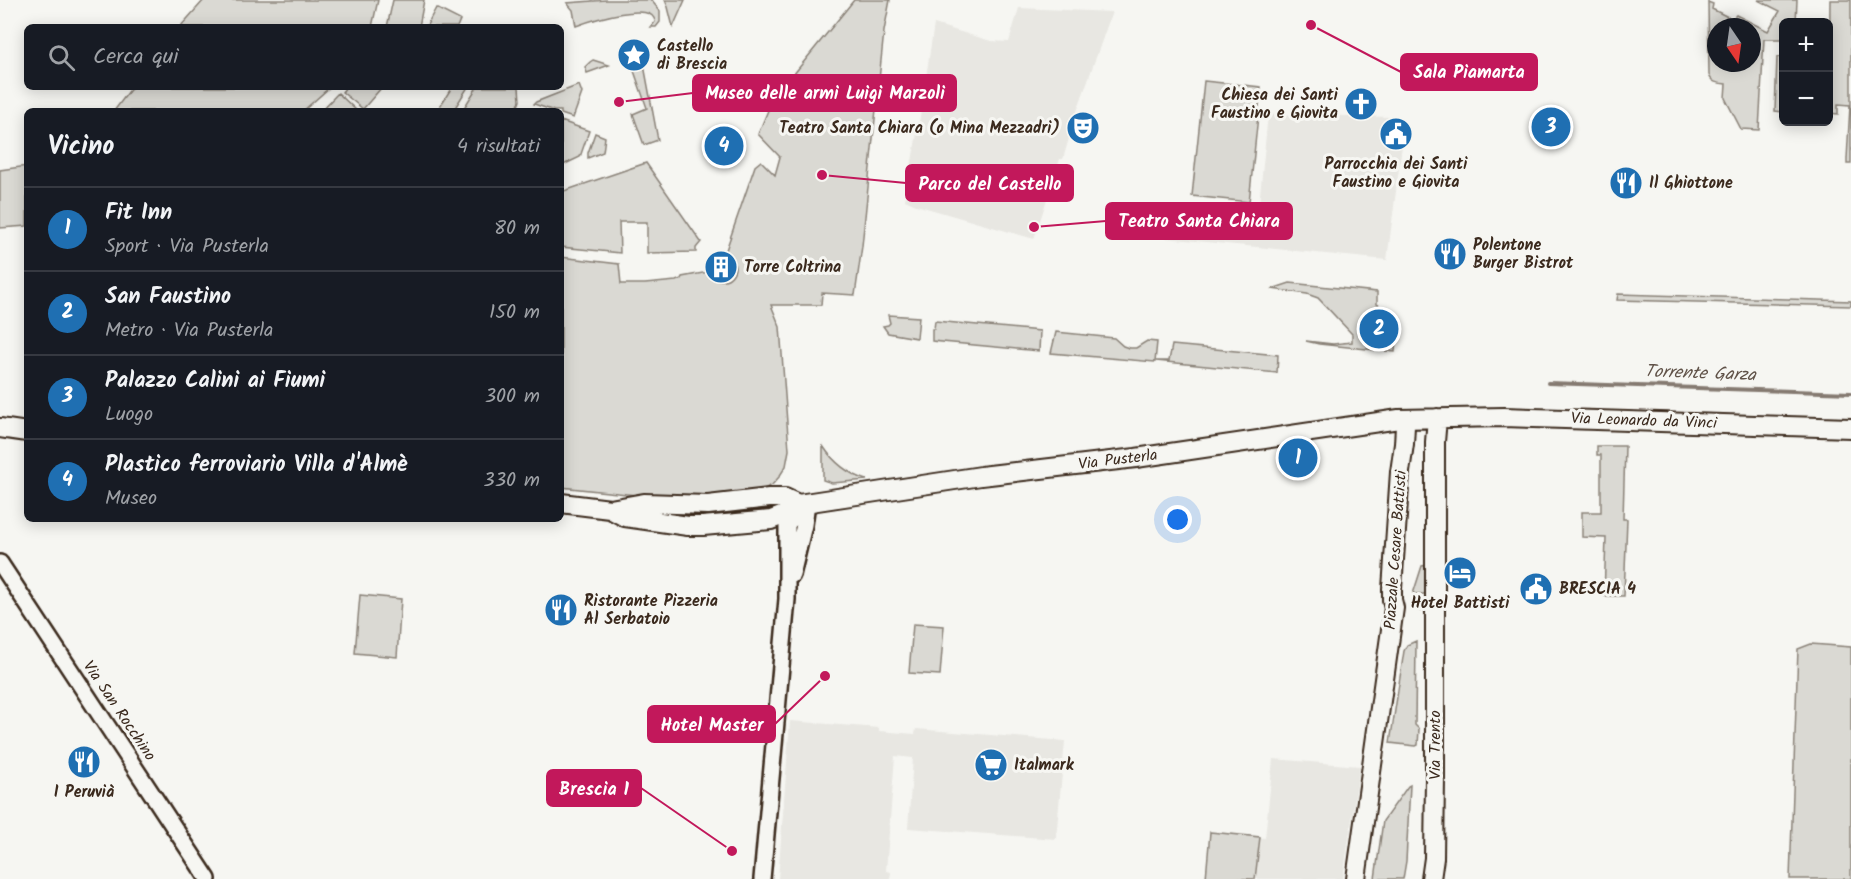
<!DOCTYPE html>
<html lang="it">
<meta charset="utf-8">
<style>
body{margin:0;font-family:Kalam,sans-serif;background:#20242c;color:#f1f3f6}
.controls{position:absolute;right:18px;top:18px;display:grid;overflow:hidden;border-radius:9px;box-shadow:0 3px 15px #0003}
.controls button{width:54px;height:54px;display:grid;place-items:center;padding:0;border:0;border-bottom:2px solid #363941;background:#171b24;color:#f1f3f6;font:30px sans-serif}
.compass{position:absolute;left:1707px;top:18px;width:54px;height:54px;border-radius:50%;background:#171b24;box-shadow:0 3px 15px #0003;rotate:167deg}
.you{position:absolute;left:1178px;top:520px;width:21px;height:21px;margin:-15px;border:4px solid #fff;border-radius:50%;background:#1a73e8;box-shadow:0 0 0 9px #1a73e833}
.badge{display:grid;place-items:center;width:39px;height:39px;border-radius:50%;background:#1f6fb2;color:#fff;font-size:20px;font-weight:700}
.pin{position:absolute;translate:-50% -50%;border:3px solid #fff;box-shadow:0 2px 6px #0006}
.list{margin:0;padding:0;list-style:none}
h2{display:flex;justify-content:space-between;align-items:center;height:78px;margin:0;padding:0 24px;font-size:26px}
h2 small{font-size:20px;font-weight:400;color:#9ea1a6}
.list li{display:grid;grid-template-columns:39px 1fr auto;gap:18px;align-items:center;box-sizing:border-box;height:84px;padding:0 24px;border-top:2px solid #363941}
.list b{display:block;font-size:22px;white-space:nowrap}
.list p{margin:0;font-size:20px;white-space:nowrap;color:#9ea1a6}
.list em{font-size:20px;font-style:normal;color:#9ea1a6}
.icon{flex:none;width:33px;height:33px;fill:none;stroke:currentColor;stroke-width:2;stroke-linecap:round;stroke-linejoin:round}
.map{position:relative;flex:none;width:1851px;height:879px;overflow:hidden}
.search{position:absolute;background:#171b24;box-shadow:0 3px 15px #0003;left:24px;top:24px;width:540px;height:66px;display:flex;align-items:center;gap:15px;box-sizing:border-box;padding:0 21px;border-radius:9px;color:#9ea1a6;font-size:22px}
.panel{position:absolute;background:#171b24;box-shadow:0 3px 15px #0003;left:24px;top:108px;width:540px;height:414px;border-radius:9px}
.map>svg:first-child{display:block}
.built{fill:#e8e7e2}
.green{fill:#dad9d3;stroke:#8a8278;stroke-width:1.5;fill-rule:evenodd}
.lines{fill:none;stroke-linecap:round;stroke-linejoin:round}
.stream{stroke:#857a71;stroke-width:4}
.minor-casing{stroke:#3b2a1e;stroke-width:20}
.major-casing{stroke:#3b2a1e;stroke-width:22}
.minor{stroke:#f6f6f2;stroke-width:15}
.major{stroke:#f6f6f2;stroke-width:18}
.labels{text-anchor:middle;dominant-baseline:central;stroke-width:6;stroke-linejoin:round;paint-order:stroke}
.poi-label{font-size:16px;font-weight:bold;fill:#3b2a1e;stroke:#f6f6f2;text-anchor:start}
.street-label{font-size:16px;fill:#3b2a1e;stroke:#f6f6f2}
.water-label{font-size:18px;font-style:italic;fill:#605248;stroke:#f6f6f2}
.leader{fill:none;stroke:#c2185b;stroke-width:2}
.callout-dot{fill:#c2185b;stroke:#f6f6f2;stroke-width:2}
.callout{fill:#c2185b;stroke:#c2185b;stroke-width:2}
.callout-label{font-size:18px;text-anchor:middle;font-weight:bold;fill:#fff}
</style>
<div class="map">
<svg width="1851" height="879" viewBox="0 0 1851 879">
<rect width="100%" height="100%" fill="#f6f6f2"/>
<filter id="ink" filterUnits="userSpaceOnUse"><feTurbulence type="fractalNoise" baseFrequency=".0167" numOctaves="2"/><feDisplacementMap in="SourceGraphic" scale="12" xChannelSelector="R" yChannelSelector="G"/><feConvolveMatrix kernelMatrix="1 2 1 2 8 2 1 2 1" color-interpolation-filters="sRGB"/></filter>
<g filter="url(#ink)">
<path class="built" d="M1019,8l93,4 -36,102 -13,45h-3l-26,80 -118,-34 -11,-5 16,-89 13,-87 57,17 18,1z
M1268,114l124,3 1,13h11l-17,130 -221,-22 2,-22 89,9z
M790,721l89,7v3l36,3 1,-5 149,12 -9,98 -148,-11 5,-70 -18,-2 -9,115 5,1 -1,7h-112z
M1273,759l87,7 -17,113h-137l4,-47 55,6z"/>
<path class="green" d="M204,0h174l-6,27h-192z
M393,0h31l-5,27h-32z
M606,0h45l9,11v11l-4,5h-5l4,-5c-1,-22 -63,-2 -79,4l-3,-16 -6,-7z
M665,0h20l-12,27 -5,-20z
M854,0h36l-6,31 -22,215 -7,49 -33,-2 -1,12h-50l9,22 9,123 -3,16 -7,11 -7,8 -12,6 -27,5 -59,3 -113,-12v-230l58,7 2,20h24l31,-3 5,-2 1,-2 26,-5c16,22 41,-5 17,-19l30,-87 6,-5 14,14 5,-18 -22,-23 14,-33z
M1758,0h39l-1,22h-12l-1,17h-19l-5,91 -18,-1 -16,-31 1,-14c-9,-1 -14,-1 -17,-9l-1,-73 5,2 -1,5 20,10 4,-4 32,16 12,-20zM1716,27h36v36h-36z
M1830,0h21v164h-4v-5l3,-54 -12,-1v10l-9,-1z
M436,8l24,12 -3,7h-31z
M1777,57l6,1v54l-8,-1z
M593,60l16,5 -22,8 -2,-6 5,-5z
M644,65l14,75 -14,5 -11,-31 14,-6 -14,-40z
M1204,81l57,6 -12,115 -57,-6z
M579,85l3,8 -9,25 -12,-4v-3h-7l-20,-7 2,-2z
M132,87h198l-27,24h-189z
M346,87h36l-19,22 -21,-17z
M452,87h16l-15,24h-16z
M477,87h42l1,14 -4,10h-54z
M338,93l19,18h-36z
M561,121l28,10 -9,26 -19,9z
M595,133l10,4 -2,15 -15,6v-5z
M646,163l55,79 -5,6v4l-49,1v-31h-28l1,31 -59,-6v-55z
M27,166v60l-27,2v-58z
M1290,283l87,9v12c20,13 20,27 18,48l-76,-8 -13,-3 27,3 19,-2v-8l-34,-36 -11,-4 -35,-5z
M1618,294l233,7v5l-234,-6z
M888,315l31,2 -2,21 -29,-5 -5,-7 5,-1 2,-2z
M935,321l105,10 -1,20 -107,-10v-12h2z
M1056,332l58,6 9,8 6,2h7l11,-7 10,1 -2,20 -104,-9z
M1172,345l106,10 -1,18 -121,-12h13z
M823,446c11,17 25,28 44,34l-35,3 -9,-3z
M1597,446h28l-2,73h4l-3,77h-20l2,-58 -24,-1v-25h19v-57h-4z
M1428,565l1,29h-16l9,-28z
M360,595l41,4 -4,58 -42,-4z
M913,624l31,2 -4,49 -31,-2z
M1416,641l-1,84 4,4 -1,16 -2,1 -26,-3 14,-92 3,-6z
M1811,644l40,3v232h-61l8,-230z
M1410,785l-4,76 -3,18h-28l8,-58 25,-35z
M1210,832l50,5 -5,42 -49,-1z"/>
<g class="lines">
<path class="stream" d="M1548,383l303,10
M1419,610l1,-11"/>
<defs>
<path id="minor" d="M0,563l208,316
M792,575l12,-50 3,-22
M762,879l25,-280v-75l15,-16"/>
<path id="major" d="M0,428l27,4
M561,503l49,6 15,8 63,9h15l68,-6 15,-6 12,-10
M610,509l34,-6 64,2 61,-7h16l13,6 183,-28 155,-18 263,-39 105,-2 347,11
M1356,879l38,-271 -2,-8v-11l8,-117 4,-28 1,-18 -6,-7
M1431,879l3,-21 1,-80v-336l2,-24"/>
</defs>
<use href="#minor" class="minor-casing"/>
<use href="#major" class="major-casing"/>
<use href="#minor" class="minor"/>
<use href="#major" class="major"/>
</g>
</g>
<defs>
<symbol id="sight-disc" viewBox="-11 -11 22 22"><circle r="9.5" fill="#1f6fb2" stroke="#f6f6f2"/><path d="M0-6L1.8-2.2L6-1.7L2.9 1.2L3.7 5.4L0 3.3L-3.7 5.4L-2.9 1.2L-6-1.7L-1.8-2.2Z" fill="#fff"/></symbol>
<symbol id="church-disc" viewBox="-11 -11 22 22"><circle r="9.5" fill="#1f6fb2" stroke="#f6f6f2"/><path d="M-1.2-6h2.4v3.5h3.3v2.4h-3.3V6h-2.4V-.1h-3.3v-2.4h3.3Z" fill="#fff"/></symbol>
<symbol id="theatre-disc" viewBox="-11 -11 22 22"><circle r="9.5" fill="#1f6fb2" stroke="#f6f6f2"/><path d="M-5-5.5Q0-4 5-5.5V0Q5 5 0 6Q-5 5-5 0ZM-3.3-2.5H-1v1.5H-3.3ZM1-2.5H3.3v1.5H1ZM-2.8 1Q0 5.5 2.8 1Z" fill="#fff"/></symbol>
<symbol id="civic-disc" viewBox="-11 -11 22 22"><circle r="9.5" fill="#1f6fb2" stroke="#f6f6f2"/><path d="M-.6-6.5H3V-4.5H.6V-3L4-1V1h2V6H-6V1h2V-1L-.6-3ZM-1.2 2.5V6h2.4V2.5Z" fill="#fff"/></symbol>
<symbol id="restaurant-disc" viewBox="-11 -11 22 22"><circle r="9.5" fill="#1f6fb2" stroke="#f6f6f2"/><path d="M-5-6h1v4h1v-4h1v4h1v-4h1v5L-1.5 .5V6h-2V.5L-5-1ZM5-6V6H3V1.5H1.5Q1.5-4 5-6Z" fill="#fff"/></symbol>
<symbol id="building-disc" viewBox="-11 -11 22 22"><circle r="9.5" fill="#1f6fb2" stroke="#f6f6f2"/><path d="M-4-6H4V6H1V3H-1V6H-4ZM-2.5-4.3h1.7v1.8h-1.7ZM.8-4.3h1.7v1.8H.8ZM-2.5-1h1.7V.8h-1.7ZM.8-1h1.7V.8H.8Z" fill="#fff"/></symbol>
<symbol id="hotel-disc" viewBox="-11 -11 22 22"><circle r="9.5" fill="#1f6fb2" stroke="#f6f6f2"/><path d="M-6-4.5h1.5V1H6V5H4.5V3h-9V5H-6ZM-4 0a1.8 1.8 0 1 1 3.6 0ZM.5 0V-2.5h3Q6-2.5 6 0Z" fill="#fff"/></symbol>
<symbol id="supermarket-disc" viewBox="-11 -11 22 22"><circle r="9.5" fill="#1f6fb2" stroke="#f6f6f2"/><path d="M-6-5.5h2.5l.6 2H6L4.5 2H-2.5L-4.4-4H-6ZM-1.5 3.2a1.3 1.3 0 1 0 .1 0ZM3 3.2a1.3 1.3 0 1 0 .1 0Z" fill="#fff"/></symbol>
</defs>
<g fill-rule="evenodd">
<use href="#sight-disc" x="615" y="36" width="38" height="38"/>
<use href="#church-disc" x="1342" y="85" width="38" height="38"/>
<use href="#theatre-disc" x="1064" y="109" width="38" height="38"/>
<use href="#civic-disc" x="1377" y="115" width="38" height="38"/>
<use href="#restaurant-disc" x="1607" y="164" width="38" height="38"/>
<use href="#restaurant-disc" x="1431" y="235" width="38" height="38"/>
<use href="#building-disc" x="702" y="248" width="38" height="38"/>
<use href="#hotel-disc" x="1441" y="554" width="38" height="38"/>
<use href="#civic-disc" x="1517" y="570" width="38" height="38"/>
<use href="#restaurant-disc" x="542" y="591" width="38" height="38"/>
<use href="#restaurant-disc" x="65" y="743" width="38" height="38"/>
<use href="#supermarket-disc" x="972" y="746" width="38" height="38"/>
</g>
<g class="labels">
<g class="poi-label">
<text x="657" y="46">Castello<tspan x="657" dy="18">di Brescia</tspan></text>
<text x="1338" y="95" text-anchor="end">Chiesa dei Santi<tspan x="1338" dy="18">Faustino e Giovita</tspan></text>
<text x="1060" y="128" text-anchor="end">Teatro Santa Chiara (o Mina Mezzadri)</text>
<text x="1396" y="164" text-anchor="middle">Parrocchia dei Santi<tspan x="1396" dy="18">Faustino e Giovita</tspan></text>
<text x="1649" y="183">Il Ghiottone</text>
<text x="1473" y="245">Polentone<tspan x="1473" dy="18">Burger Bistrot</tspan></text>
<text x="744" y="267">Torre Coltrina</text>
<text x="1559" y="589">BRESCIA 4</text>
<text x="584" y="601">Ristorante Pizzeria<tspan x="584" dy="18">Al Serbatoio</tspan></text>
<text x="1460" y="603" text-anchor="middle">Hotel Battisti</text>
<text x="1014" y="765">Italmark</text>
<text x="84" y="792" text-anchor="middle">I Peruvià</text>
</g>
<g class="street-label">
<text transform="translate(1644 421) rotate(2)">Via Leonardo da Vinci</text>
<text transform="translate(1118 460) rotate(-7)">Via Pusterla</text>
<text transform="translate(1396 550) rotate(-86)">Piazzale Cesare Battisti</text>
<text transform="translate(119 711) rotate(56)">Via San Rocchino</text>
<text transform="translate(1435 745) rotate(-90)">Via Trento</text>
</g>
<g class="water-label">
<text transform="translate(1700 374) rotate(2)">Torrente Garza</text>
</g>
</g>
<path class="leader" d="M1311 25L1401 72M619 102L693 93M822 175L906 183M1034 227L1106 221M825 676L775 724M732 851L641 788"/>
<g class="callout-dot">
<circle cx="1311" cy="25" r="6"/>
<circle cx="619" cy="102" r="6"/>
<circle cx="822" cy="175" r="6"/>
<circle cx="1034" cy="227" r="6"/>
<circle cx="825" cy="676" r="6"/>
<circle cx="732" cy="851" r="6"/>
</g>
<g class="callout">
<rect x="1401" y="54" width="136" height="36" rx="6"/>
<rect x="693" y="75" width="263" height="36" rx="6"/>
<rect x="906" y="165" width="167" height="36" rx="6"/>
<rect x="1106" y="203" width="186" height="36" rx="6"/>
<rect x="648" y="706" width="127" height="36" rx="6"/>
<rect x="547" y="770" width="94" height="36" rx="6"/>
</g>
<g class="callout-label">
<text x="1469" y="78">Sala Piamarta</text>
<text x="825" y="99">Museo delle armi Luigi Marzoli</text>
<text x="990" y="190">Parco del Castello</text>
<text x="1199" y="227">Teatro Santa Chiara</text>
<text x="712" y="731">Hotel Master</text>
<text x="594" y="795">Brescia 1</text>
</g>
</svg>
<div class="controls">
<button>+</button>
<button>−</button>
</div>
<svg class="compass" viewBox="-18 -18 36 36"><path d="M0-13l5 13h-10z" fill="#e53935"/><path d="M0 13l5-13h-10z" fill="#9ea1a6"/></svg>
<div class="you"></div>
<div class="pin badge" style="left:1298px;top:458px">1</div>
<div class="pin badge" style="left:1379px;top:329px">2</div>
<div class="pin badge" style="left:1551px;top:127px">3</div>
<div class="pin badge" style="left:724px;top:146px">4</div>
<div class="search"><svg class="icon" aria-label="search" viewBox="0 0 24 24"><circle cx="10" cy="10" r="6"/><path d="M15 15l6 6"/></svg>Cerca qui</div>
<section class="panel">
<h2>Vicino<small>4 risultati</small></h2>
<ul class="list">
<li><span class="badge">1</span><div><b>Fit Inn</b><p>Sport · Via Pusterla</p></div><em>80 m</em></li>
<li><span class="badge">2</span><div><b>San Faustino</b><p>Metro · Via Pusterla</p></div><em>150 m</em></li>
<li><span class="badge">3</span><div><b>Palazzo Calini ai Fiumi</b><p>Luogo</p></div><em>300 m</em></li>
<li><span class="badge">4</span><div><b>Plastico ferroviario Villa d'Almè</b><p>Museo</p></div><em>330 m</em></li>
</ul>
</section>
</div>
